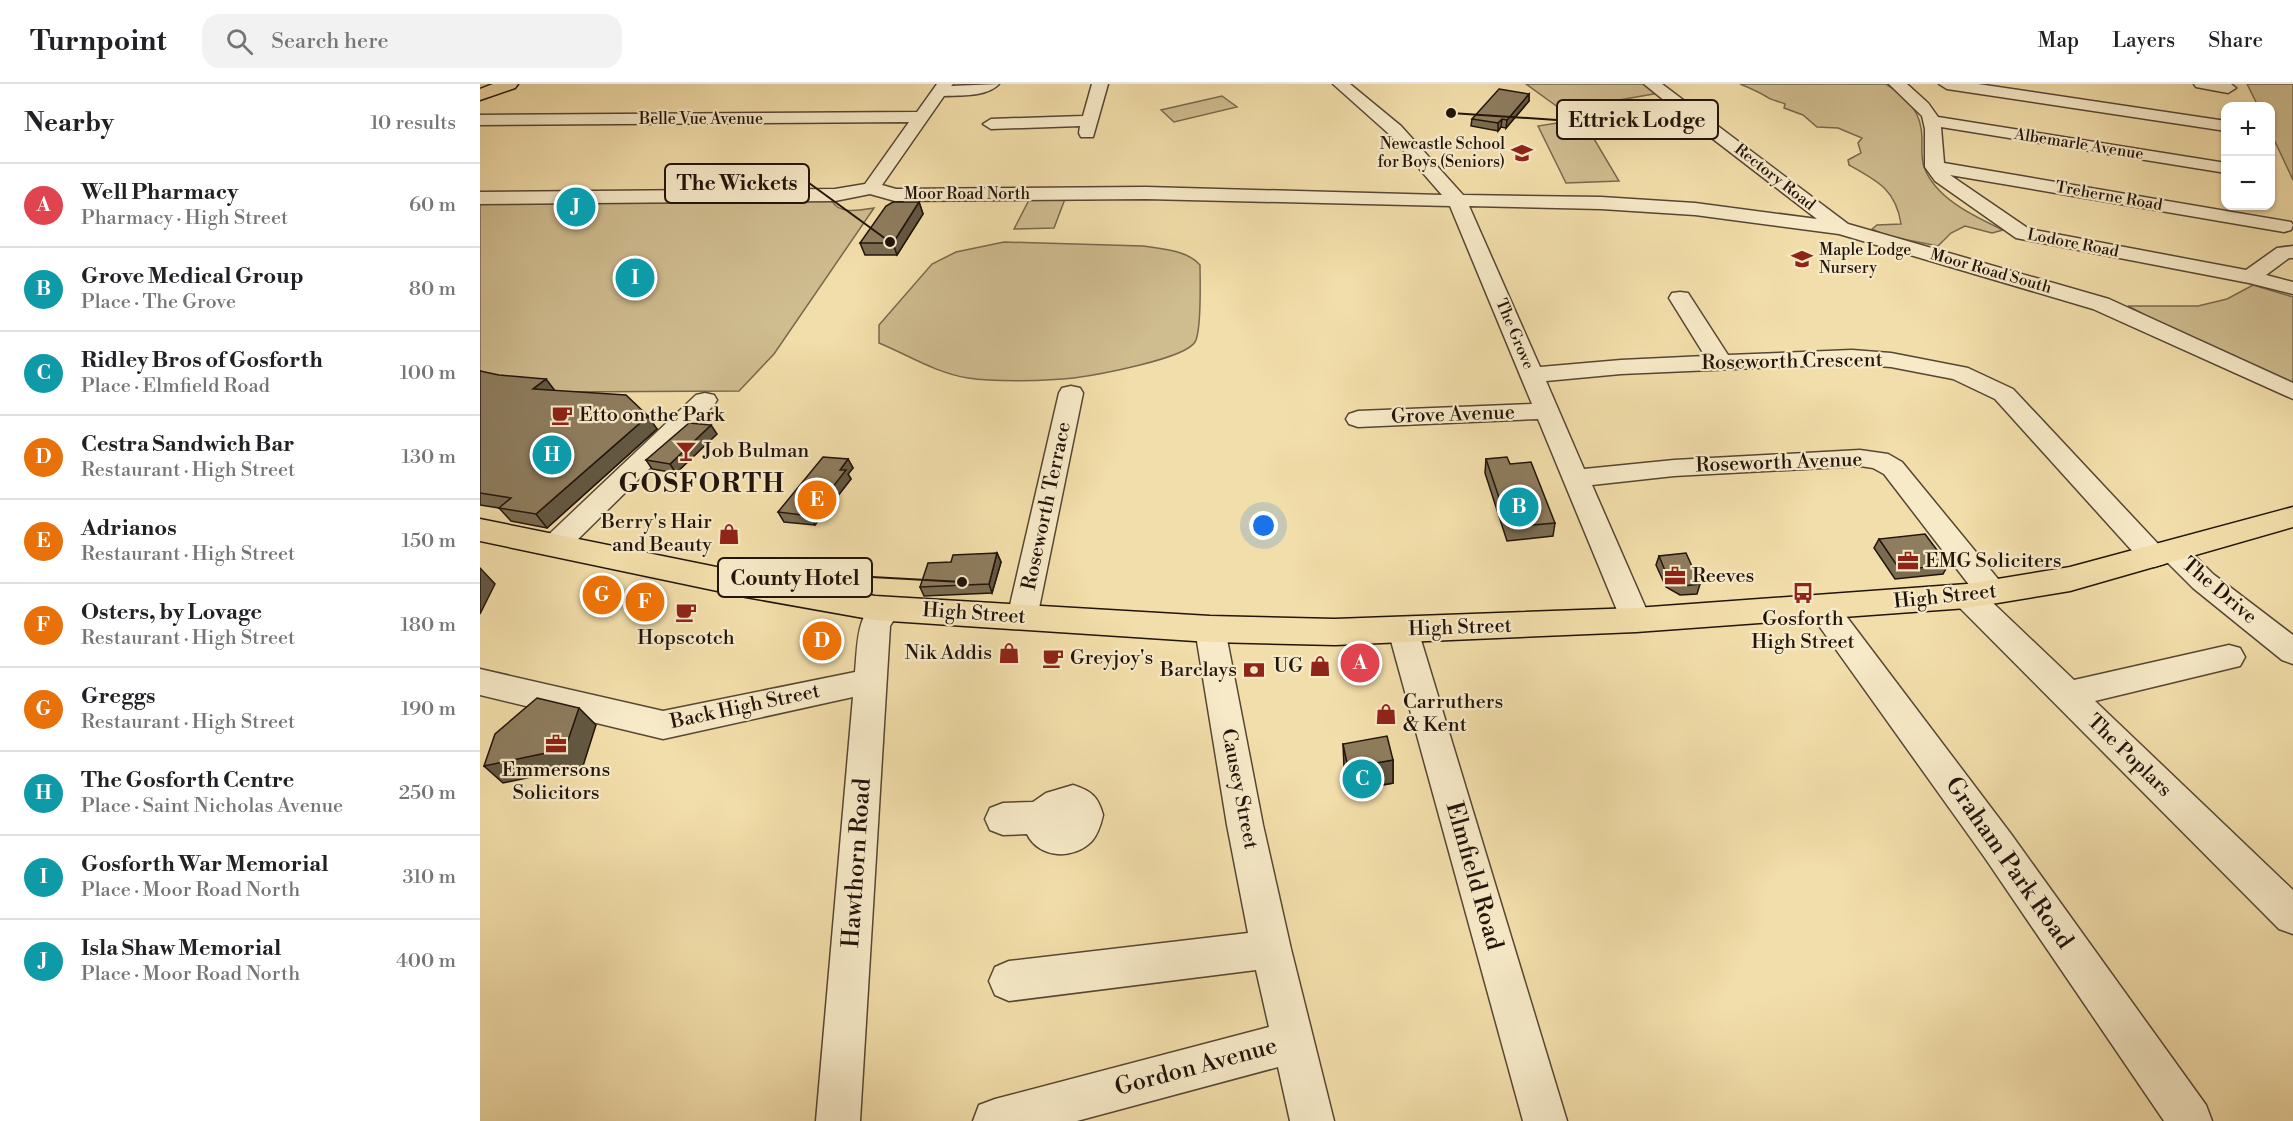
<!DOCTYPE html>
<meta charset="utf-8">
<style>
body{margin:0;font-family:"Libre Bodoni",serif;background:#f2f2f2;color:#202124}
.controls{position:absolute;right:18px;top:18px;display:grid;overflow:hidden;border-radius:12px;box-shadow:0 2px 4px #0004}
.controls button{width:54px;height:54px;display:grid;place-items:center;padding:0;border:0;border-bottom:2px solid #e0e0e0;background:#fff;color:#202124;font:30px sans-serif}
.you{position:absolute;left:784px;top:442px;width:21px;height:21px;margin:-15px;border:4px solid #fff;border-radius:50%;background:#1a73e8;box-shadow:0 0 0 9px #1a73e833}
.badge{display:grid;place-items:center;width:39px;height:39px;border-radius:50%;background:#8f2418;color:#fff;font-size:20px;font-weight:700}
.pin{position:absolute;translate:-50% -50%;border:3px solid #fff;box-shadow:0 2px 6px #0006}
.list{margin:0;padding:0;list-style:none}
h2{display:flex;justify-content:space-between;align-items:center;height:78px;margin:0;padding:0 24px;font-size:26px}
h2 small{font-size:20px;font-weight:400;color:#757577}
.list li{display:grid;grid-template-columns:39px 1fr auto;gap:18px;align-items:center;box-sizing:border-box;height:84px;padding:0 24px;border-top:2px solid #e0e0e0}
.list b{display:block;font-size:22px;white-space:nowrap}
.list p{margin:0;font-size:20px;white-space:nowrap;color:#757577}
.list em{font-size:20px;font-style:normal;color:#757577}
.icon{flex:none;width:33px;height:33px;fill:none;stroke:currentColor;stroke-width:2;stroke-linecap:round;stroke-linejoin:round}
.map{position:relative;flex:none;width:1813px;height:1037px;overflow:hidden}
header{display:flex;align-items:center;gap:36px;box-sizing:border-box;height:84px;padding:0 30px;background:#fff;border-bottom:2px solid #e0e0e0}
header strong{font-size:28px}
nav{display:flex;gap:33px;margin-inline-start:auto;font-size:21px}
.search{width:420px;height:54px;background:#f2f2f2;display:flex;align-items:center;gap:15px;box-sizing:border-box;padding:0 21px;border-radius:18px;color:#757577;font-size:22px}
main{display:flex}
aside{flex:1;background:#fff}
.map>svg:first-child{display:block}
.green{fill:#cfbc8f;stroke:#78684d;stroke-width:1.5}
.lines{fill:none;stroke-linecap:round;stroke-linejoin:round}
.minor-casing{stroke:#564633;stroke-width:3}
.major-casing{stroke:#22140b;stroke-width:3}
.minor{fill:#f7eac8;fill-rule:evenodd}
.major{fill:#f2deaa;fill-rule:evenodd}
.wall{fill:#7a6c51;stroke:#22140b;stroke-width:1.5}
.shaded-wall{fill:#635842;stroke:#22140b;stroke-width:1.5}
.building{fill:#8e7d5e;stroke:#22140b;stroke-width:1.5}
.labels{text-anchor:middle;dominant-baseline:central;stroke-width:4.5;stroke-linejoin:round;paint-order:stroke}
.far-street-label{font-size:16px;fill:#22140b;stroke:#f7eac8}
.far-poi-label{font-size:16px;fill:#22140b;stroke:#f7eac8;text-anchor:end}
.street-label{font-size:20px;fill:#22140b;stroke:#f7eac8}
.poi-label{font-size:20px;fill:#22140b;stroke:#f7eac8;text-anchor:start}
.near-street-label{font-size:24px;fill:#22140b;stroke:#f7eac8}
.district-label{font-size:26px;font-weight:bold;letter-spacing:1.5px;fill:#22140b;stroke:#f7eac8}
.leader{fill:none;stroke:#22140b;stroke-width:2}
.callout-dot{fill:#22140b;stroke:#f7eac8;stroke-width:2}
.callout{fill:#f7eac8;stroke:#22140b;stroke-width:2}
.callout-label{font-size:21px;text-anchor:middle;font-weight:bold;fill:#22140b}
</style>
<header>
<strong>Turnpoint</strong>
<div class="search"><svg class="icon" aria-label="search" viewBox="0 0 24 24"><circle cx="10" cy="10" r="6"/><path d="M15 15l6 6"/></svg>Search here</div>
<nav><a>Map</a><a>Layers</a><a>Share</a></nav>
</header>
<main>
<aside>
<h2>Nearby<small>10 results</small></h2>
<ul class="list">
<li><span class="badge" style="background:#e0444e">A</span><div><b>Well Pharmacy</b><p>Pharmacy · High Street</p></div><em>60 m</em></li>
<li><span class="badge" style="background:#0f9aa8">B</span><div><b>Grove Medical Group</b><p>Place · The Grove</p></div><em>80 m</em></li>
<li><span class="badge" style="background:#0f9aa8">C</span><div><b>Ridley Bros of Gosforth</b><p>Place · Elmfield Road</p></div><em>100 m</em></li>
<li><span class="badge" style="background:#e8710a">D</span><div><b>Cestra Sandwich Bar</b><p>Restaurant · High Street</p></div><em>130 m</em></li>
<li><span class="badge" style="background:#e8710a">E</span><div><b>Adrianos</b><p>Restaurant · High Street</p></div><em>150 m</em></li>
<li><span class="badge" style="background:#e8710a">F</span><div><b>Osters, by Lovage</b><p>Restaurant · High Street</p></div><em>180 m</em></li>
<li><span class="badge" style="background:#e8710a">G</span><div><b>Greggs</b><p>Restaurant · High Street</p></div><em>190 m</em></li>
<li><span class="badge" style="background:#0f9aa8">H</span><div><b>The Gosforth Centre</b><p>Place · Saint Nicholas Avenue</p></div><em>250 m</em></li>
<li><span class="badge" style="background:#0f9aa8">I</span><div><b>Gosforth War Memorial</b><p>Place · Moor Road North</p></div><em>310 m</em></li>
<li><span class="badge" style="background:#0f9aa8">J</span><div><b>Isla Shaw Memorial</b><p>Place · Moor Road North</p></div><em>400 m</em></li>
</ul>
</aside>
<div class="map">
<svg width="1813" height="1037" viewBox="0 0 1813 1037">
<rect width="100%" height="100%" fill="#f2deaa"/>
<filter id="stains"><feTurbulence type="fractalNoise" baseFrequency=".00333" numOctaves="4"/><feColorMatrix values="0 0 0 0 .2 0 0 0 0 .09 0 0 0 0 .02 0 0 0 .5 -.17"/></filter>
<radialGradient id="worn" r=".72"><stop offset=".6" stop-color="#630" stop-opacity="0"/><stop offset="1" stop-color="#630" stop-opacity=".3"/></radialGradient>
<path class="green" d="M1046,0h119l14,9 -97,17z
M1260,0h146c22,14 36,28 36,55 0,9 -1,19 2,28 12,32 50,49 79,63l-11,3 -27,-7 -14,7 -13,13 -51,-10 -15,-7 5,-4 24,-1c-5,-34 -23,-43 -52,-59l-1,-5 13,-7 -3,-10 4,-5 -24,-10 -21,-1 -14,-12 -19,-7 1,-4c-5,-3 -13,-3 -18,-7 -8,-5 -17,-9 -27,-13z
M1767,0h46v96l-22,-47 -1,-27h-12z
M742,12l15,11 -63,15 -13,-12z
M1096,36l14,12 29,49 -53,2 -28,-57z
M585,115l-11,29 -40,1 15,-29z
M352,117c7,14 29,9 42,7l-100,146 -35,37 -183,1 -76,-11v-177z
M524,158l139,4c19,3 44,4 57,19 0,15 2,66 -5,77 -10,17 -99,33 -121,36 -26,3 -80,4 -106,0 -32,-5 -60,-23 -89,-35v-18l53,-61 24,-12z
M1773,201l40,12v90l-90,-41 -75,-40h70l29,-7z"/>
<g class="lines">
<defs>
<path id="minor" d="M457,0h16l-2,2 48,-2c-12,13 -38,11 -55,12l-62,89 14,4 250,-2 296,8 -53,-61 -56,-50h17l51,42 62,69 138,2 94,6 122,16 -130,-100 -66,9 -6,-1 -2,-4 2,-4 61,-9 -32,-26h18l186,140 261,75 184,84v16l-200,-90 -254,-75 -144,-19 -94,-6 -132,-3 71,161 81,-7 84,-4 -36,-58 3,-5 8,-1 8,1 40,62 124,-5 39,3 77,15 45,21 148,158 12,-6 10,3 30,30 80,61v29l-11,-4 -89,-72 -27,-27 -2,3 -10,3 -10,-3 -149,-165 -42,-20 -62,-12 -39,-3 -231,10 -75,7 38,88 90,-9 186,-10 28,4 14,8 101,123 4,8 -4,8 -10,2 81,77 155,-35 11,3 5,9 -5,9 -145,35 198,189v44l-14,-5 -323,-325 -4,-8 4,-8 14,-2 -86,-112 -11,-6 -13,-2 -186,10 -82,9 59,135 -4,8 -11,3 -11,-3 -4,-8 -83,-201 -180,8 -9,-3 -3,-5 3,-5 9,-3 174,-7 -82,-198 -304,-7 -251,2 -25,-7 -35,7 -355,3v-12l355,-3 30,-5 44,-62 -429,3v-10l437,-3z
M612,0h16l-15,53h-12l-2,-4 1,-7 -89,3 -8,-5 8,-5 92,-3z
M1409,0h18l21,19 10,14 288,46v10l-285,-46 3,36 347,59 2,3 -2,5 -7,2 -334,-57 79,54 217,41 31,-22 16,-2v12h-4l-23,17 27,7v12l-44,-11 -233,-45 -81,-57 -10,-14v-38l-3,-13z
M1459,0h39l248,37v10l-279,-42z
M1714,0h37l5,4 -8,5 -32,-6z
M591,302l9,2 3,5 -46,225 -4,8 -11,3 -11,-3 -4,-8 52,-225 3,-5z
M225,309l9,2 3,5 -3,5 -150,148 -10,3 -10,-3 -4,-7 4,-7 152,-144z
M1343,513l11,3 177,234 195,271 6,16h-48l-179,-263 -173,-242 -4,-8 4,-8z
M406,514l11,3 4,8 -11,17 -30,495h-44l37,-424 -190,42 -183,-44v-26l183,42 192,-39c3,-27 0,-65 31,-74z
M730,533l11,4 4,8 38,196 28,124 43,172h-44l-12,-54 -201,54h-104l6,-16 16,-6 274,-72 -13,-57 -247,31 -14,-6 -6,-14 6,-14 14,-6 239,-28 -21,-108 -32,-196 4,-8z
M923,534l11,4 4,8 149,491h-44l-135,-491 4,-8z
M593,701c18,6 25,11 30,30 -2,9 -5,19 -11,26 -18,19 -53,18 -65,-7l-24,1 -13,-5 -5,-11 5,-11 13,-5 30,-1 13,-9z"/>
<path id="major" d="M13,0h25l-3,4 -35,12v-11z
M1813,423v20l-223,64 -103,17 -331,24 -301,13 -125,-3 -335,-22 -129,-23 -266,-56v-22l266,54 129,23 335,20 125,3 301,-11 331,-24 103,-17z"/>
</defs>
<use href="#minor" class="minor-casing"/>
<use href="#major" class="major-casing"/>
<use href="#minor" class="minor"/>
<use href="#major" class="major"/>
</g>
<path class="wall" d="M1049,10v7l-23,27 -5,-1 -3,4 -27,-5 1,-7z
M439,118l4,12 -26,41h-32l-5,-12z
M0,287l177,58 -110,99 -36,-7 -12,-13 -19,-3z
M237,350l-41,39 -24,-4 -6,-9z
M368,375l5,9 -5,6 3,5 -36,46 -31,-3 -6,-10z
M1006,375l24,5 45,59 -2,13 -46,5 -22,-68z
M1399,455l69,26 -5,9 -48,5 -21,-31z
M517,469l4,9 -9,31 -68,3 -4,-9 31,-25z
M1179,472l41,28 -3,10 -17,1 -14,-8 -10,-22z
M863,660l50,16v23l-44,8 -5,-24z"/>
<path class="shaded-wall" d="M1049,10v7l-23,27 1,-8z
M1022,35l-1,8 -3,4v-8z
M439,118l4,12 -26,41 -4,-12z
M66,295l10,13 -23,-3z
M168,332l9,13 -110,99 -11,-14z
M231,341l6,9 -41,39 -6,-9z
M368,375l5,9 -5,6 3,5 -36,46 -5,-9 30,-46z
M517,469l4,9 -9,31 -3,-9z
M0,484l15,16 -15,30z
M99,624l17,17 -13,41 -80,17 -19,-17z
M913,676v23l-44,8 -1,-23z"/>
<path class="building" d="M1019,5l30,5 -22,26 -5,-1 -4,4 -26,-4z
M413,118h26l-26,41h-33l26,-37z
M0,287l19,4 47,4 -13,10 93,6 22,21 -112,98 -37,-6 12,-10 -31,-5z
M209,339l22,2 -41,39 -24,-4z
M343,373l25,2 -8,11h6l-36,46 -32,-4z
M1027,373l3,7 21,-2 24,61 -46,4 -23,-68z
M1445,450l23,31 -48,5 -21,-31z
M517,469l-8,31 -69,3 8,-24 23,-1 2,-7z
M1206,469l14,31 -17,2 -15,-8 -9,-22z
M57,614l42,10 -14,41 -81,17 11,-32z
M907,652l6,24 -45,8 -5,-24z"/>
<defs>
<symbol id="school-bare" viewBox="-9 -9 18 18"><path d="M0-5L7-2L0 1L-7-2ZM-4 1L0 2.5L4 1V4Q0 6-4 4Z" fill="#8f2418" stroke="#f7eac8" stroke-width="2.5" paint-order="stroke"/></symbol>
<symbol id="cafe-bare" viewBox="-9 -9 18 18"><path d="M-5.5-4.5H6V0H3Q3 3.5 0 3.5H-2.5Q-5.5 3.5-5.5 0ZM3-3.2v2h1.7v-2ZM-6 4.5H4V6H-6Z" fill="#8f2418" stroke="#f7eac8" stroke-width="2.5" paint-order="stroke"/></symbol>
<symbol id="bar-bare" viewBox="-9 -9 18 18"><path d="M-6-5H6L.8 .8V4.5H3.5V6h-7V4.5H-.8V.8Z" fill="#8f2418" stroke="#f7eac8" stroke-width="2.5" paint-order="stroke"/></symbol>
<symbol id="shop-bare" viewBox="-9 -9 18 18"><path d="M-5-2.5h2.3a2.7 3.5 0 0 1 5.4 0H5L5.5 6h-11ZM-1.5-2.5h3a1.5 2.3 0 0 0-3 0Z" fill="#8f2418" stroke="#f7eac8" stroke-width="2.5" paint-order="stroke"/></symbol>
<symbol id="office-bare" viewBox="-9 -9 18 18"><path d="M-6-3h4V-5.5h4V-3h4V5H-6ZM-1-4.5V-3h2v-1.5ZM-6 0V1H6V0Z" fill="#8f2418" stroke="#f7eac8" stroke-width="2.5" paint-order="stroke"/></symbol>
<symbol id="bus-bare" viewBox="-9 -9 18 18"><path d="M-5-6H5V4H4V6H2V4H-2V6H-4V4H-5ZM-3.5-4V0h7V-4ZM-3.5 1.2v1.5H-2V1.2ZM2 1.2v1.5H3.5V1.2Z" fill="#8f2418" stroke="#f7eac8" stroke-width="2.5" paint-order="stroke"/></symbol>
<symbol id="bank-bare" viewBox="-9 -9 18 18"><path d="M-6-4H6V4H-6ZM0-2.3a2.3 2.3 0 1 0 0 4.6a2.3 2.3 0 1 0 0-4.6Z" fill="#8f2418" stroke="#f7eac8" stroke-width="2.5" paint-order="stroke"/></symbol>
</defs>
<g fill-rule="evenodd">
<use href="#school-bare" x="1027" y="54" width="30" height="30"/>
<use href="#school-bare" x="1307" y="160" width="30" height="30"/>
<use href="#cafe-bare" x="67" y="316" width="30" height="30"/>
<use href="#bar-bare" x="191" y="352" width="30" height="30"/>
<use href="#shop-bare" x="234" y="435" width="30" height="30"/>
<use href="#office-bare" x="1413" y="462" width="30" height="30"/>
<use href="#office-bare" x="1180" y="477" width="30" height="30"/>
<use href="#bus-bare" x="1308" y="494" width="30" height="30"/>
<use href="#cafe-bare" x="191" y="513" width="30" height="30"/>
<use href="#shop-bare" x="514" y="554" width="30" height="30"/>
<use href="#cafe-bare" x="558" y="559" width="30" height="30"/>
<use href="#shop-bare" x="825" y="567" width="30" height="30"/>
<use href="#bank-bare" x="759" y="571" width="30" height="30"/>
<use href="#shop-bare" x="891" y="615" width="30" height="30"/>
<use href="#office-bare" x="61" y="645" width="30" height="30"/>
</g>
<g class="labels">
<g class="far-street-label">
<text x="221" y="35">Belle Vue Avenue</text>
<text transform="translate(1599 60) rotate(9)">Albemarle Avenue</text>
<text transform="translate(1295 93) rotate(38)">Rectory Road</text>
<text x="487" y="110">Moor Road North</text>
<text transform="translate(1629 112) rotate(10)">Treherne Road</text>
<text transform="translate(1593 159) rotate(11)">Lodore Road</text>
<text transform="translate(1511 187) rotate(16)">Moor Road South</text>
<text transform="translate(1035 250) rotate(67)">The Grove</text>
</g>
<g class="far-poi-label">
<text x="1025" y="60">Newcastle School<tspan x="1025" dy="18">for Boys (Seniors)</tspan></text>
<text x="1339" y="166" text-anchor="start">Maple Lodge<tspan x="1339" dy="18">Nursery</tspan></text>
</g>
<g class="street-label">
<text transform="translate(1312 278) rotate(-1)">Roseworth Crescent</text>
<text transform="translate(973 331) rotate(-2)">Grove Avenue</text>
<text transform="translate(1299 379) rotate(-2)">Roseworth Avenue</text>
<text transform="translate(567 422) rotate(-78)">Roseworth Terrace</text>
<text transform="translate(1739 507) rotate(40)">The Drive</text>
<text transform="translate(1465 513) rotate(-6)">High Street</text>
<text transform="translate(494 530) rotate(4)">High Street</text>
<text transform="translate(980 544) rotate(-2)">High Street</text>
<text transform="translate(265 623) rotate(-12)">Back High Street</text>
<text transform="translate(1649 672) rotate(44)">The Poplars</text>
<text transform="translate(759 705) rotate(79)">Causey Street</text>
</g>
<g class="poi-label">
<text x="99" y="331">Etto on the Park</text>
<text x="223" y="367">Job Bulman</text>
<text x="232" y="438" text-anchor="end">Berry's Hair<tspan x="232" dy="23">and Beauty</tspan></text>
<text x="1445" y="477">EMG Soliciters</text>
<text x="1212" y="492">Reeves</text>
<text x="1323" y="535" text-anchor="middle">Gosforth<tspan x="1323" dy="23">High Street</tspan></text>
<text x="206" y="554" text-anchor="middle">Hopscotch</text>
<text x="512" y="569" text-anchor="end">Nik Addis</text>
<text x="590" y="574">Greyjoy's</text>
<text x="823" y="582" text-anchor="end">UG</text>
<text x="757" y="586" text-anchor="end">Barclays</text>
<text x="923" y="618">Carruthers<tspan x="923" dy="23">&amp; Kent</tspan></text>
<text x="76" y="686" text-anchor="middle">Emmersons<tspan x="76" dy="23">Solicitors</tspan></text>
</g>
<g class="near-street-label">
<text transform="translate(377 779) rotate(-86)">Hawthorn Road</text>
<text transform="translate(1529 779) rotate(55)">Graham Park Road</text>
<text transform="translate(994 792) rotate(74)">Elmfield Road</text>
<text transform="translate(716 983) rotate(-15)">Gordon Avenue</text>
</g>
<g class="district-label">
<text x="222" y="400">GOSFORTH</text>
</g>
</g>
<path class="leader" d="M971 29L1077 36M410 158L329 99M482 498L392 493"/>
<g class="callout-dot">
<circle cx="971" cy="29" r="6"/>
<circle cx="410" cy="158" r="6"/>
<circle cx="482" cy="498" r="6"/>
</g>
<g class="callout">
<rect x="1077" y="16" width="161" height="39" rx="6"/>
<rect x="185" y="80" width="144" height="39" rx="6"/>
<rect x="238" y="474" width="154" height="39" rx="6"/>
</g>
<g class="callout-label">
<text x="1157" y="43">Ettrick Lodge</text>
<text x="257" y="106">The Wickets</text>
<text x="315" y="501">County Hotel</text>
</g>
<rect width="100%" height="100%" filter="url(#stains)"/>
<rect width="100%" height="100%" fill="url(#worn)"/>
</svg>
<div class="controls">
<button>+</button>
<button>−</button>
</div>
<div class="you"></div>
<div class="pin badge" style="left:880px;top:579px;background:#e0444e">A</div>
<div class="pin badge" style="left:1039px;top:423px;background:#0f9aa8">B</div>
<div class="pin badge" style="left:882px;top:695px;background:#0f9aa8">C</div>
<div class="pin badge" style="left:342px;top:557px;background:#e8710a">D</div>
<div class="pin badge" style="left:337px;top:416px;background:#e8710a">E</div>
<div class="pin badge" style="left:165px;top:518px;background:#e8710a">F</div>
<div class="pin badge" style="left:122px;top:511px;background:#e8710a">G</div>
<div class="pin badge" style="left:72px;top:371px;background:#0f9aa8">H</div>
<div class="pin badge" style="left:155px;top:194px;background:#0f9aa8">I</div>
<div class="pin badge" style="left:96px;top:123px;background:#0f9aa8">J</div>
</div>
</main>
